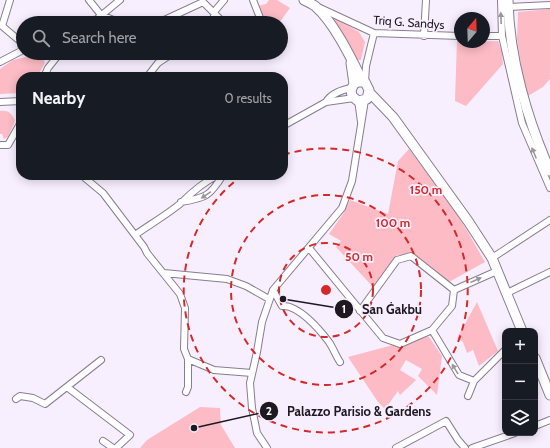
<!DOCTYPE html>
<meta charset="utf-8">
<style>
body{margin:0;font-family:Cabin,sans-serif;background:#242831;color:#f1f3f6}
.controls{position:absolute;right:12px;bottom:12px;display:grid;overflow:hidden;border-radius:8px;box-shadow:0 2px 10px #0003}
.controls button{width:36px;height:36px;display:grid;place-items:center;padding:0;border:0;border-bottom:1px solid #363941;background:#171b24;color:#f1f3f6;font:20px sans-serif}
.compass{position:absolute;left:454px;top:12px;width:36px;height:36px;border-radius:50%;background:#171b24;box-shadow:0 2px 10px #0003;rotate:19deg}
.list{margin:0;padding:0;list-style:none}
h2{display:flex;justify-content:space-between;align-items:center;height:52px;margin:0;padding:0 16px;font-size:17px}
h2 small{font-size:13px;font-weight:400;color:#9ea1a6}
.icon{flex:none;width:22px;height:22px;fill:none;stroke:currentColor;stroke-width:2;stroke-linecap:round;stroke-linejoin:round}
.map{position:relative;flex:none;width:550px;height:448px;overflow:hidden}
.search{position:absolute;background:#171b24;box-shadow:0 2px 10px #0003;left:16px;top:16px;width:272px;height:44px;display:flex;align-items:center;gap:10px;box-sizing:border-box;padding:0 14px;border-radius:22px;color:#9ea1a6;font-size:15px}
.panel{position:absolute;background:#171b24;box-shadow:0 2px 10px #0003;left:16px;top:72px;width:272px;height:108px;border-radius:16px}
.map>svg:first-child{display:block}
.green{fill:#fcbbc5}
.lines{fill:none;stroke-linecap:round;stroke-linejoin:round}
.street-casing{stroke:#897c92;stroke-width:8}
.secondary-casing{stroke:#897c92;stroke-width:11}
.street{stroke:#fff;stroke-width:6}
.secondary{stroke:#fff;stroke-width:9}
.oneway{fill:#9a979b}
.ring{fill:none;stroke:#d62828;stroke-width:2;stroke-dasharray:7 5}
.labels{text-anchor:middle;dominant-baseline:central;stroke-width:3.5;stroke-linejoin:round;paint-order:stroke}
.street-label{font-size:12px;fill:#1e1821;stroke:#f8effe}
.centre{fill:#d62828;stroke:#f8effe;stroke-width:2}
.ring-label{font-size:12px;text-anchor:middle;font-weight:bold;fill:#d62828;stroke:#f8effe;stroke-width:3.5;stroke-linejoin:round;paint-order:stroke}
.leader{fill:none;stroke:#1e1821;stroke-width:1.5}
.callout-dot{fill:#1e1821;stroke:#f8effe;stroke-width:1.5}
.mark-label{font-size:12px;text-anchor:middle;font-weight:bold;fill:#fff}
.callout-label{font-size:13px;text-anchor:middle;font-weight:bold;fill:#1e1821;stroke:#f8effe;stroke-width:3.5;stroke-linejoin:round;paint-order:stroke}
</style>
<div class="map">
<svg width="550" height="448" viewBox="0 0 550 448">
<rect width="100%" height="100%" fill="#f8effe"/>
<path class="green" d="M269,0h8l13,8 -11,15h-16l-6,-17 9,-2z
M550,9v70l-7,8 -15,9 -6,-26 -5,-31 1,-27z
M335,18l24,14 6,10 -4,18h-4l-23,-37z
M457,39l3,1v2l38,-1 4,11 1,12 -37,42 -11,-5z
M35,55l8,3 2,5 -8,14h-16v16l-21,1v-25l13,-9z
M0,111c8,-1 12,2 15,10l-7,16 -4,2 -2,-5h-2z
M409,149l49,66 27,47 -36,20 -38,-28 -14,1 -24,32 -37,-40 5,-6 -12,-7 14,-20 7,-14 38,14 10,-53z
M477,302l21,49 -19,15 -6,-16 -6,3 -4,-11 -6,-4z
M425,336l4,1 13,19 -5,39 -19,-19 4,-7 -16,-9 -6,10 16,10 -16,15 -2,-4 -13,18 -7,-7 -30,-45 45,-12 10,2z
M200,407l20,1 1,17 14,23h-95l7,-8z"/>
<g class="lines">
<defs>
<path id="street" d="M10,0l-8,26 19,16 1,8
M89,0l12,15 20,8
M253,0l9,23
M501,0l1,36 20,87 28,65
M508,7l42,-2
M320,8l54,25 86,3
M92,23l28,-23
M140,23l20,-1 43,-20 21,21
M214,23v-11l10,-12
M424,36l2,-36
M484,36h18
M45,53l13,2
M0,62l23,-12
M44,77l4,-9 12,-15
M147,77l11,-14 15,-10
M365,82l1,-16 8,-33
M358,100l3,22
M0,102l21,-1
M326,102c5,-9 16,-12 25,-14
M283,126l43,-24 28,-4
M0,145h8l13,-23
M85,175v3l18,15 41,54 3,6 33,41 5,14 -1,41 4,10v28l-2,5
M181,202c25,-4 29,-6 42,-27
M135,235c14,-10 33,-21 46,-32 11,-11 23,-21 37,-28
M309,248l74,90 17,6 32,-14 20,-24 2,-16
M492,258l58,-38
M164,273l63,6 19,7 23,13
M273,290l9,16c16,-2 38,24 47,36 4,6 7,14 11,20
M454,290l43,-19
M507,293l43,-21
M360,311l37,-51 14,-4 43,34
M432,330l27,45 15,6 31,-31
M188,359l26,11 38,3
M67,387l63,48 -14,13
M468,396l6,-15
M16,399l4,-3 13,2 12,6 56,-44
M535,426l15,-6
M103,441l10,7
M267,448l-10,-15 -5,-25 -2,-25 7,-31 5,-30 11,-32 69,-82 10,-27 13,-81
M396,448l50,-27 12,19 7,8
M472,448l43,-15"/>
<path id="secondary" d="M304,0c4,2 8,4 11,6 19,16 37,54 48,76
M508,0c1,57 19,119 42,171
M351,63l3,21 -3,6 1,6 6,5 9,-2 2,-9 -4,-8h-7l-4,2
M369,92l24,25 75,104 24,37 30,73
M535,358l15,37"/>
</defs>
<use href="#street" class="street-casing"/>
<use href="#secondary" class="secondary-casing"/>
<use href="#street" class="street"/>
<use href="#secondary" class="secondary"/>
</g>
<defs><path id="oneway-solid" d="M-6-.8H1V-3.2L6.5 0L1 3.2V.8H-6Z"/></defs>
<g class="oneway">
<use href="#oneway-solid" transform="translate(501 18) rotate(-92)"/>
<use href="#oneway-solid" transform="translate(534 153) rotate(-112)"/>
<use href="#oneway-solid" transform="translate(206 195) rotate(145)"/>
<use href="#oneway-solid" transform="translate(476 280) rotate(-24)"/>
<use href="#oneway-solid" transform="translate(455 369) rotate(-121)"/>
</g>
<g class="ring">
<circle cx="326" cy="290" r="47"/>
<circle cx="326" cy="290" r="95"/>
<path d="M283 155A142 142 0 1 1 243 175"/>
</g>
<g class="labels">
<g class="street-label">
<text transform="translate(409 22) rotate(4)">Triq G. Sandys</text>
</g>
</g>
<circle cx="326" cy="290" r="6" class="centre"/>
<g class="ring-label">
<text x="426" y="194">150 m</text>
<text x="393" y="227">100 m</text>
<text x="359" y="261">50 m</text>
</g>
<path class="leader" d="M283 299L344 309M194 428L269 411"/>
<g class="callout-dot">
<circle cx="283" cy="299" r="4"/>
<circle cx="194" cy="428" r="4"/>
<circle cx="344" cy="309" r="10"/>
<circle cx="269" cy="411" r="10"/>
</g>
<g class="mark-label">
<text x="344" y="313">1</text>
<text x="269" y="415">2</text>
</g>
<g class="callout-label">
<text x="392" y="314">San Ġakbu</text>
<text x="359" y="416">Palazzo Parisio &amp; Gardens</text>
</g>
</svg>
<div class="controls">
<button>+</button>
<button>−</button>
<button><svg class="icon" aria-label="layers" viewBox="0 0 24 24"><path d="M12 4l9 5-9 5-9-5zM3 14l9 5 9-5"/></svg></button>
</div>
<svg class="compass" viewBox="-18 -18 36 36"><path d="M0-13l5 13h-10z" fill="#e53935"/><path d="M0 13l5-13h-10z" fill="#9ea1a6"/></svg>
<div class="search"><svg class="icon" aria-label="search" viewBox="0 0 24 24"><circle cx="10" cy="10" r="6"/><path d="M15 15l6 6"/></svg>Search here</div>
<section class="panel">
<h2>Nearby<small>0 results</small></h2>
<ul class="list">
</ul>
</section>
</div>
